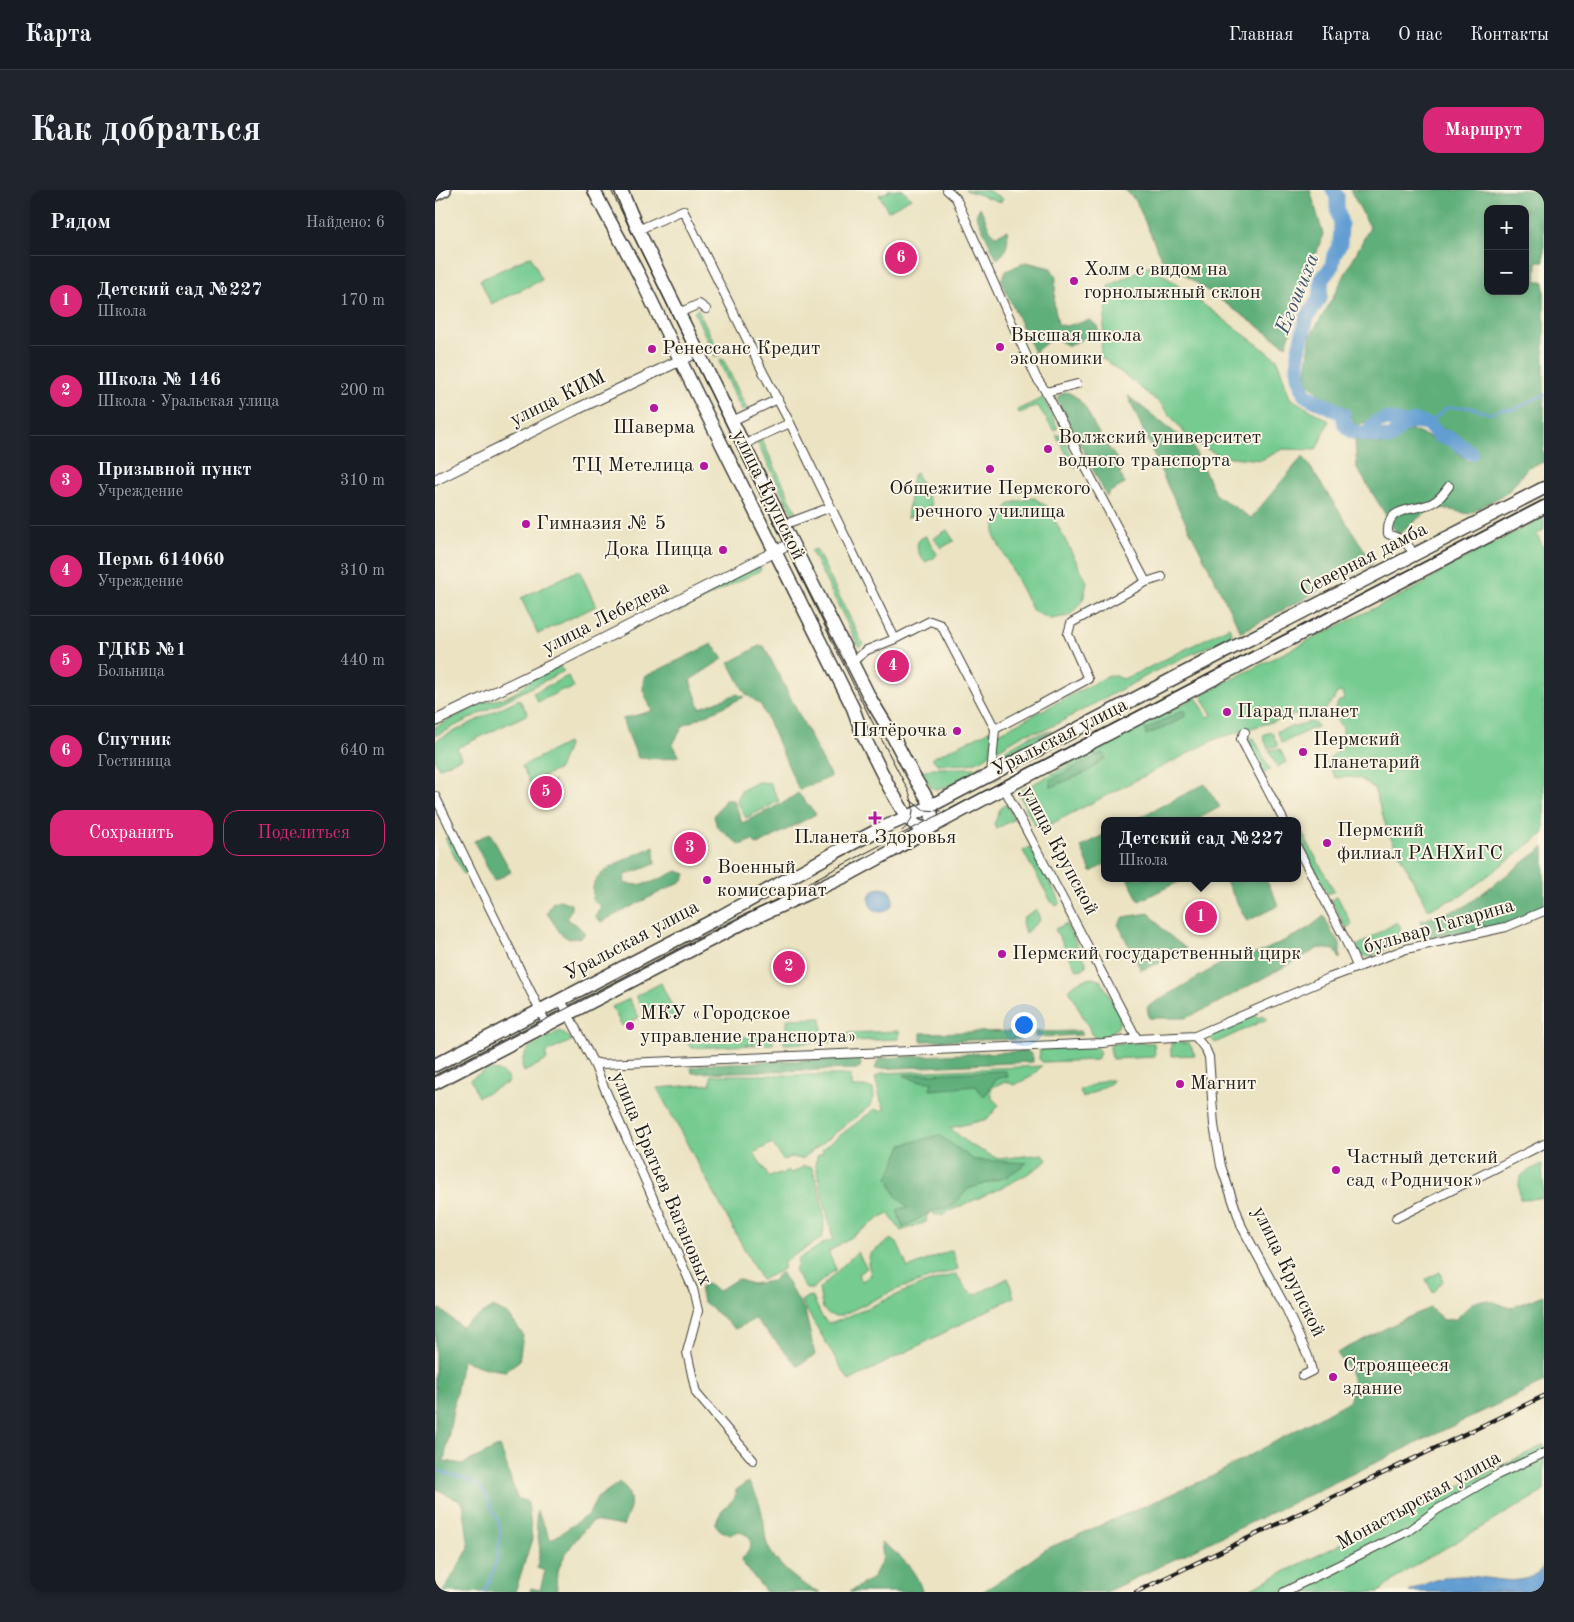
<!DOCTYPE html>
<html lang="ru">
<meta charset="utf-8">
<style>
body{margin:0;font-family:"Old Standard TT",serif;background:#20242c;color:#f1f3f6}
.controls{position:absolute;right:15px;top:15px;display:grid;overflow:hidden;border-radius:10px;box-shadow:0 2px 8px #0003}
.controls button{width:45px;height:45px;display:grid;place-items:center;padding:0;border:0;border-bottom:1px solid #363941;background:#171b24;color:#f1f3f6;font:25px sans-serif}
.you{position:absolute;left:588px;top:834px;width:18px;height:18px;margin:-12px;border:4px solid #fff;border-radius:50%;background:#1a73e8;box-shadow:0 0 0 8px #1a73e833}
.badge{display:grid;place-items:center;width:32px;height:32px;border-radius:50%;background:#db2777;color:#fff;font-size:16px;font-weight:700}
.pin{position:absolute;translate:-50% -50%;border:2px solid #fff;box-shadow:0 1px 5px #0006}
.popup{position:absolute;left:666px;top:627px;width:200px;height:65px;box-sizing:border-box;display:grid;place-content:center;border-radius:10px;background:#171b24;filter:drop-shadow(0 1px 4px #0005);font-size:16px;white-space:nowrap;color:#9ea1a6}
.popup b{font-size:19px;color:#f1f3f6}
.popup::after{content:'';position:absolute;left:50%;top:100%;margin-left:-10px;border:10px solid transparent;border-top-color:#171b24}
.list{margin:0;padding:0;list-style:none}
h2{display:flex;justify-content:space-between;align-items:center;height:65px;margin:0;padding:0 20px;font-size:21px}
h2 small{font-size:16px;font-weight:400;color:#9ea1a6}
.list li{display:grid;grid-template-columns:32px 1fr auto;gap:15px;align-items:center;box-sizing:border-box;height:90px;padding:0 20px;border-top:1px solid #363941}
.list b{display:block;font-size:19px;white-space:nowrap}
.list p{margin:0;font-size:16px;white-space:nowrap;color:#9ea1a6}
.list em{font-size:16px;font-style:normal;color:#9ea1a6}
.actions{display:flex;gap:10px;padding:15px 20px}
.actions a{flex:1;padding:11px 0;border:1px solid #db2777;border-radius:15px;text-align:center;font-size:18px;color:#db2777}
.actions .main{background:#db2777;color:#fff}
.map{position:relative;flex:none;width:1109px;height:1402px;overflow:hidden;border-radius:15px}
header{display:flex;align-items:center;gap:30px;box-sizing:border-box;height:70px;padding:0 25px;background:#171b24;border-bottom:1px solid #363941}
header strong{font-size:24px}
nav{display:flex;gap:28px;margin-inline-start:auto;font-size:18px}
.intro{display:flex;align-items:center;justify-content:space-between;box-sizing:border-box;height:120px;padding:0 30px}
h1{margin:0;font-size:35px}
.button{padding:12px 22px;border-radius:15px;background:#db2777;color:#fff;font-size:18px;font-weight:700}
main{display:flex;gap:30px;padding:0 30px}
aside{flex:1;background:#171b24;border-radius:15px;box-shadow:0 2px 8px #0003}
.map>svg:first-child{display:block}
.green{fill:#74cb90;stroke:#487456}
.forest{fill:#5faf7a;stroke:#3e664b;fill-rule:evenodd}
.water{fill:#649ed3;stroke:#405d78}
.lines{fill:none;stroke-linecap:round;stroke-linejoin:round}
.stream{stroke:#649ed3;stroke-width:2.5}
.river{stroke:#649ed3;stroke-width:15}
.minor-casing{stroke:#3b3a35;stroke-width:10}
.tertiary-casing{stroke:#3b3a35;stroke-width:12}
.secondary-casing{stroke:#3b3a35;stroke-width:14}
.primary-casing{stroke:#3b3a35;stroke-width:15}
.minor{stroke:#fff;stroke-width:8}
.tertiary{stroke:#fff;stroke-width:10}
.secondary{stroke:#fff;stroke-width:11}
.primary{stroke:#fff;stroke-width:12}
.tram{stroke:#1c1c1c;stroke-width:1}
.rail-casing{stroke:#1c1c1c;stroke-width:4.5}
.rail{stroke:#fcf5e5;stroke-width:2.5;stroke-dasharray:8;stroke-linecap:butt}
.poi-dot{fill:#b5179e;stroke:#fcf5e5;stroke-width:2}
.labels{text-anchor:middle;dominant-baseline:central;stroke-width:4;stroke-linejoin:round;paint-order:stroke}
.poi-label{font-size:20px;fill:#1c1c1c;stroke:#fcf5e5;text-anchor:start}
.street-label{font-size:20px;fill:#1c1c1c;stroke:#fcf5e5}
.water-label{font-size:21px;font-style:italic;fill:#3c566e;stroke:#fcf5e5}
</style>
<header>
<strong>Карта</strong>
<nav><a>Главная</a><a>Карта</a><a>О нас</a><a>Контакты</a></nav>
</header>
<div class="intro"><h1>Как добраться</h1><a class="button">Маршрут</a></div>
<main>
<aside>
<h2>Рядом<small>Найдено: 6</small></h2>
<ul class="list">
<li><span class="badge">1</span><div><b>Детский сад №227</b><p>Школа</p></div><em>170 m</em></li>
<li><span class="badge">2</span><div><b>Школа № 146</b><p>Школа · Уральская улица</p></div><em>200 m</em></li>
<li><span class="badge">3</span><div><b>Призывной пункт</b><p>Учреждение</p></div><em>310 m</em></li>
<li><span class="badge">4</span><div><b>Пермь 614060</b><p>Учреждение</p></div><em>310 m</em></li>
<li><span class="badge">5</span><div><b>ГДКБ №1</b><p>Больница</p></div><em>440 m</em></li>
<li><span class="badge">6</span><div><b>Спутник</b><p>Гостиница</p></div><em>640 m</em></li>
</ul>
<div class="actions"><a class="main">Сохранить</a><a>Поделиться</a></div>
</aside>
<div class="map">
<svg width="1109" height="1402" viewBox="0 0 1109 1402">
<rect width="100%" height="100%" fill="#fcf5e5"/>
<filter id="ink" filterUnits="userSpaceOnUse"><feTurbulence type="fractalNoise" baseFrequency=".02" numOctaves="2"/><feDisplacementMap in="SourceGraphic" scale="10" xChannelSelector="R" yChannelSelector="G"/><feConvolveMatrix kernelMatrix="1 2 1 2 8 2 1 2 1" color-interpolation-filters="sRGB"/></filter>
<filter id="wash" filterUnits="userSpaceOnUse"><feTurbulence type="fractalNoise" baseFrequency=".0096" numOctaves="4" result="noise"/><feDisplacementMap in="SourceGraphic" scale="20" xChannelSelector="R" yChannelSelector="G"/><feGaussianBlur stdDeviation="1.12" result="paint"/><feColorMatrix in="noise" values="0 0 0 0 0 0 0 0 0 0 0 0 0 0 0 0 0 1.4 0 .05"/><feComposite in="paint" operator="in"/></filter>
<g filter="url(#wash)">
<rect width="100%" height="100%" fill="#ebe3c2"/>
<path class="green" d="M453,0h15l8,8 -23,13 -9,-16 9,-3z
M530,0h22l16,9 -2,3z
M96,66l11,24 -51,24 -11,-24z
M715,75l127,94 13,39 39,23 -13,29 -33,-1 -22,11 -40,-4 -30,-15 -30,-37 -61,-48 9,-70z
M263,119l22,46 -5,2 -21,-46z
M288,169l24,50 -5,2 -23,-50z
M608,208l15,30 -4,3 -16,-25 -19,7 -2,-3z
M621,245h6l15,31 -3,2z
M327,250l35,73 -4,2 -36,-73z
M481,283l16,32 -25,13 6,-43z
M599,308l14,9 39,75 -4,19 -14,15 -19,3 -17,-8 -39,-76 2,-16 15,-16z
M1109,327v13l-7,4 7,16v283l-83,63 -33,13 -40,-77 -14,-44 -15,-10 -12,-1 -11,1 -9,-16c14,-17 16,-9 16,-34l-12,-14 8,-13h3l2,-3 -2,-5 -2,-1 -4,2 -2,5 -9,11 -16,1 -91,27 -169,87 -3,-5 -11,6 -17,-34 178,-95 12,20 4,-2 -11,-20 1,-1 162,-81 56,-27 34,-22z
M512,340l7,11 -13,7 -7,-10z
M491,346l11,18 -3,4 -9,4c-8,-9 -13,-22 1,-26z
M381,359l47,95 -4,3 -48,-96z
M324,374l2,6 -83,42 2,-7 3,-2 2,2 10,-5 -1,-3z
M144,380l17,36 -58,28 -17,-36z
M794,437l3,6 -3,4 -64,29 -120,64 -19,3 -31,18 2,-17 109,-57 8,-2 9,4 23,-10z
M123,476l6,5 -129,65v-9l50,-25 19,-4 14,-7 11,-10z
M133,486l6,11 -8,4 -2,-2 -26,13 -5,-9z
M84,509l9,15 -71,34 4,10 -22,10 -4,-8v-19z
M875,532l5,1 3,3 -36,17 -5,-12z
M558,539l-3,25c-17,14 -33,10 -53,10l-5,-6z
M617,541l-56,30 -2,-4 36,-21z
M837,542l6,14 -10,2 -5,-11 2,-3z
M819,548l16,32 -7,4 -18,-35z
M132,553l1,3 -9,23 -19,9 3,5 3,-1 1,2 7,-3 -4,8 -8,4 4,8 -6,3 -18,-38z
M845,559l6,13 -9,5 -8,-17z
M546,575l1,3c-10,5 -42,28 -51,19 -3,-4 -5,-11 -8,-15l10,-4h43z
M323,592l12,1 9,18 -33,17 -9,-18 5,-10z
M572,614l7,15 -18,10 -2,-5 7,-16z
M862,633l37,68 -6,3 -31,-57z
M16,647l18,36 -5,2 -19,-37z
M595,657l29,52 1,4 -3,3 -5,-3 -29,-52z
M902,706l15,29 -6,3 -15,-28z
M602,719l3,11 -15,13 -3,-10 2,-6z
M962,732l4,5c-3,16 -17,24 -31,30l-9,-2 -4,-9z
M631,734l20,38v4l-3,3 -6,1 -2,-3 -20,-38z
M658,788l8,3 17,30 2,9 -2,7c-7,7 -13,11 -23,12l-26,-49c6,-8 15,-11 24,-12z
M226,793l15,32 -6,2 -7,-13 -18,9 -9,-17z
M194,809l10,18 -17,9 -10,-19z
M819,822l4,6 6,-3 3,4 -52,24 -7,-8z
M386,828l1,16 77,-3v8l-115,5v-8l3,-1v-16z
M125,841l13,9 -28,13 2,7 -23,12c-4,-9 -1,-17 6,-25z
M338,846v8l-82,4 -2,-3v-6z
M688,853h31l1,14 -43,2 -2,-12 1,-3z
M736,853h18l6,12 -24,1z
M661,857l4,5 -3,8 -55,2 -3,-3 1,-10z
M607,876l-11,11 -17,8 -9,-4 -14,7 1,10 7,7 -11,14 -38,9 19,16 29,15 45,-5 4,5c-11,16 -83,45 -104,55l-7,1 -4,-2 -5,2 -1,7 -25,9 -13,-18 -60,39 8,17 -24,20h-6l-11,-17 1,-5 2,-3 -1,-4 27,-17 9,-4 -18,-77 2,-3v-3l6,-4 -1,-3 53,-40 4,2 6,-2 -4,-8 -6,-24 7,-4z
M52,880c9,0 19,1 22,12l-31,15 -8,-18z
M276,885h140l1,12h15l6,2 1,9 -4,8 -68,53 -10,-2 -9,3 -11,-17 -18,10 15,24 5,-3 2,2 3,-3 2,2 6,-4 6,2 11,-7 4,1 3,-1c8,16 17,55 11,72l-38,24 -1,7 -22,11 -104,-192 54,-4z
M670,890h7l-1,3 -28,15 -3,-8z
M1107,974l2,34 -24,1c-3,-26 0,-24 22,-35z
M456,1049l6,4 11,25 44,-18 6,19 -63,21 -55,26c-19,1 -18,-11 -21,-27l38,-37 10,16 -9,6 4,7 9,-6 -3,-12 2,-9z
M1005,1082l3,9 -10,12 -7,-14z
M521,1084l12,17 7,4 33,-17 6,19 -165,84 -48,-80 6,-4 5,-1 10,21 6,6h5l82,-36z
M1109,1255v46l-135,78 -30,23h-127l-1,-4z"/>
<path class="forest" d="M690,0h185l13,44 -37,112 -125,-88 -25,-57z
M915,0h194v71h-7l-1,21h8v165l-2,5h2v10l-16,5 -20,25 -39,22 -36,-8 -35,29 -41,-67 -2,-28 28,5 28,-15 38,15 20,17 8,-9 -16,-15 -32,-17 -14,-4 -16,2 -11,-4 -13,3 -19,8 -10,-19 -20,-6 -21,-21 6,-46 15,-24 44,-83zM1053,19h37v82h-37z
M545,17l10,23 6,6 11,-6c2,11 0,23 -10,29l-21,-44z
M591,72l25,6 5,10 -2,26 4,20 8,2 24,-6 8,7v10l-14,1 -15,8 -16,-9 -19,16 -33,-73 5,-9z
M632,202c20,8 22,27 33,43 7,11 15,21 23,32l-3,6 5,11 -17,9 -1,4 -50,-98 2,-4z
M693,206l65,51 23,48 35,23 52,-62 70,107 -132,69 -73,-145z
M277,454l11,15 -33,21 10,28 37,-14 7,3 -61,29 -10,18 6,12 -16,3 -25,-1 -16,-39 30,-8 -9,-21 1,-13z
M324,456h5l67,131 -32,13 -38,-85 -16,-12 -16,-30z
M748,520l4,5 -17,10 -24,10 -1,-5z
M667,563l4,5 -19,14 -36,15 -1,-7z
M770,594l15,23 -20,11v3h-68z
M363,603l18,21 -58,31 -6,-5 -12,5 -23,-18 -3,-11 11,-16h9l8,23 43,-21z
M55,643l21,39 -17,9 -20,-40z
M670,644v30l-14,8 -10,-25z
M219,656l1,18 -29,11 -2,8c22,5 33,-3 53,-12l9,3 -2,6 -83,42 -6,-6 6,-10 -9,-6c1,-6 0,-14 3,-19 10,-15 43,-27 59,-35z
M1109,657v63l-38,17 -77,10 -9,-16 44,-14z
M692,688h59l-47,23z
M789,688h41l9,17 4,11 -31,15z
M125,710l11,4v6l-5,9 10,5 9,9 -3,4 -13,2 -8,-5 -14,-21 6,-11z
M714,723l16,19 23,18 -15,8 -32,12 -23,-46 6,-7z
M889,726l8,17 8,10v16l-5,-9 -16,-2 -111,60 -23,10h-36l-2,-11 92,-54 18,1 49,-24z
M587,841v8l-101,2v-8z
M645,841l2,4 -47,2v-5z
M593,861l5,6v5l-158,7 4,-11z
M424,868l2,6 -2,5 -167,4 -1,-5 16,-4z
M570,881l3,5 -12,3 -12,18 -8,-11 -46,4 2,-8 -15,-1 -14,-6z
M504,945l35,25 53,3 -21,14 -38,12 -15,17 -23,6 -27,16 -6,-18 11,-3 -12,-11 -8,-18 14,-33z
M346,1082l24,39 10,44 -17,11 -43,-47 -20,10 -32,-28 -3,-12 5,-6 13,8 19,-12 15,5 20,-3z
M1109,1105v87l-438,210h-124l34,-21 30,-22 165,-72 138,-76c9,-24 1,-28 -12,-48l65,-33 28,-12 14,12 12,-1 16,-16 10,-3 12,2 16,6z
M58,1117l16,8 14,20 -4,26 -14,10 -20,-3 -23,-8 -18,101 19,3 37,-18 17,52 11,4 4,37 -17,53h-72l26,-44 -6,-45 -28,-15v-176l5,-3 21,18z
M185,1292c16,17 11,24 3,44l-30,-5c-15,14 -46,50 -34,71h-29l1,-4 9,2 5,-19 -8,-3 3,-18 -4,-28 1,-11 14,29 38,-26 8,-16z
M313,1292c10,13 14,27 16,43 1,6 1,13 3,19 7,19 34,42 53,48h-54l-25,-31 10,-15 -1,-9 -11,-6 -9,4 -10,-5 -5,-6 7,-14 13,-12 1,-8z
M446,1352c17,11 37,29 41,50h-73l24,-14 10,-20z"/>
<path class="water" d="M434 710a12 12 0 1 1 24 0a12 12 0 1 1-24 0Z
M1109,1376v26h-135c16,-9 34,-16 52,-16 30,-1 63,16 83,-10z"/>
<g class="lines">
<path class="stream" d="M993,235l18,-17 22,-1 23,7 10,-5 12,1 31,-15
M0,1278c6,7 31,9 42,16 7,4 10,13 13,19 3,7 7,15 9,22 5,18 -6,51 -15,67"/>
<path class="river" d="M898,0l4,6v11l4,18 -1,19 -6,11 -2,11 -10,13 -2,19 -13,19 -9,36v23l7,19c13,8 26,11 38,19l2,11 8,7 37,6 14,-14 12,-3 12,4 12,11 12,3 19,14
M932,243c11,-17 19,-16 37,-9"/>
</g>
</g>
<g filter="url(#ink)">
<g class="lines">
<defs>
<path id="minor" d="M512,0l9,8 80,179 10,15 100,190
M203,40l45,-20 80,162 27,51
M244,123l20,-9 7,5
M611,202l31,-8
M297,231l46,-22
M309,256l10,-7 36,-16 105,216
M348,335l48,-18
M975,358l-7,-8 -15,-6c-2,-29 25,-22 44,-31 8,-4 12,-10 17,-17
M417,472l15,-12 28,-11 35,-18 11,4 54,104 -4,46
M560,539l93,-50 -20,-45 3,-11 75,-41 16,-5
M810,542l-4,7 43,82
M569,598l133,251
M0,606l112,229
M862,657l47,90 14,31
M126,810l32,62 100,227 5,22 -11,41 9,41 57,67
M760,846l11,14 3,7 5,68 7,41 21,61 43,79 23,50 4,15 -10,5
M158,872l9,2 501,-21 34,-4 58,-3 134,-58 77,-29 100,-22 38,-16
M961,1028l148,-74
M849,1402l124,-61 30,-22 59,-34 47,-22"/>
<path id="tertiary" d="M0,290l138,-69 125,-59
M0,531l127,-61 230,-117"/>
<path id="secondary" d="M0,5l10,-5"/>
<path id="primary" d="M159,0c14,30 31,57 46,87 69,145 142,287 213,431l9,25 27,54 18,31 10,8 11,3
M186,0l17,40 154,313 79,157 20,33 22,42 18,30 1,15 -4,9
M0,875l279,-145 124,-69 42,-22 43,-19 278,-146 343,-176
M0,893l310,-161 103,-47 44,-24 36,-22 76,-41 540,-281"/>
</defs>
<use href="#minor" class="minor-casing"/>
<use href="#tertiary" class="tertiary-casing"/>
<use href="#secondary" class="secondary-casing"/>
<use href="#primary" class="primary-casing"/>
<use href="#minor" class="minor"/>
<use href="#tertiary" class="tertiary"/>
<use href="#secondary" class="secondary"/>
<use href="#primary" class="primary"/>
<path class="tram" d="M176,0l250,510 47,90c7,16 8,30 -6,41
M475,610l13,10 18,1
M0,887l1109,-577"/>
<defs>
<path id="rail" d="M701,1402l408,-196"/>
</defs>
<use href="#rail" class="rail-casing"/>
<use href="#rail" class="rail"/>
</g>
</g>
<g class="poi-dot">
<circle cx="639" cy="91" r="5"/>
<circle cx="565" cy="157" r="5"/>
<circle cx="217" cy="159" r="5"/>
<circle cx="219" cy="218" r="5"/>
<circle cx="613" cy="259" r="5"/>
<circle cx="269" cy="276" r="5"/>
<circle cx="555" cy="279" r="5"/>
<circle cx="91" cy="334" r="5"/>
<circle cx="288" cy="360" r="5"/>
<circle cx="792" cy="522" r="5"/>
<circle cx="522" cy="541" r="5"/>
<circle cx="868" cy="562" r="5"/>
<path d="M437.5 620.5h5v5h5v5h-5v5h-5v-5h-5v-5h5z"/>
<circle cx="892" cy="653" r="5"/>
<circle cx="272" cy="690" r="5"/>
<circle cx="567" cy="764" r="5"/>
<circle cx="195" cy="836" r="5"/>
<circle cx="745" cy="894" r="5"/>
<circle cx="901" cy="980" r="5"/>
<circle cx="898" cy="1187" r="5"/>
</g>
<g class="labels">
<g class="poi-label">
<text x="649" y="80">Холм с видом на<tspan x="649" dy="23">горнолыжный склон</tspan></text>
<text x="575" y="146">Высшая школа<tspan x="575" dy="23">экономики</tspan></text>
<text x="227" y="159">Ренессанс Кредит</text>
<text x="219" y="238" text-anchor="middle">Шаверма</text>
<text x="623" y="248">Волжский университет<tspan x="623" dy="23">водного транспорта</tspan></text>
<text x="259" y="276" text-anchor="end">ТЦ Метелица</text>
<text x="555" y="299" text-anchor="middle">Общежитие Пермского<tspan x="555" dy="23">речного училища</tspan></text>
<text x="101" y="334">Гимназия № 5</text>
<text x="278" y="360" text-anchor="end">Дока Пицца</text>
<text x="802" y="522">Парад планет</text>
<text x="512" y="541" text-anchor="end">Пятёрочка</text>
<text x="878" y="550">Пермский<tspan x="878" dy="23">Планетарий</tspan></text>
<text x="902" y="641">Пермский<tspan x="902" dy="23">филиал РАНХиГС</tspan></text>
<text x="440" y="648" text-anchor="middle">Планета Здоровья</text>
<text x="282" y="678">Военный<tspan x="282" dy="23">комиссариат</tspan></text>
<text x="577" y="764">Пермский государственный цирк</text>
<text x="205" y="824">МКУ «Городское<tspan x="205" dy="23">управление транспорта»</tspan></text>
<text x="755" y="894">Магнит</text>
<text x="911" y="968">Частный детский<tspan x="911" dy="23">сад «Родничок»</tspan></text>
<text x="908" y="1176">Строящееся<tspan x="908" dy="23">здание</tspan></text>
</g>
<g class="street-label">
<text transform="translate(123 209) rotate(-26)">улица КИМ</text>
<text transform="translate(333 305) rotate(64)">улица Крупской</text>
<text transform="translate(929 370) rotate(-27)">Северная дамба</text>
<text transform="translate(171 428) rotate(-27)">улица Лебедева</text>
<text transform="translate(625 548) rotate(-27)">Уральская улица</text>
<text transform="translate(624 661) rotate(62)">улица Крупской</text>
<text transform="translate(1004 737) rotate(-16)">бульвар Гагарина</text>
<text transform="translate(197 751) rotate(-28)">Уральская улица</text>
<text transform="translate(226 989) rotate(67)">улица Братьев Вагановых</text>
<text transform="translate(853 1082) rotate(64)">улица Крупской</text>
<text transform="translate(984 1311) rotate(-29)">Монастырская улица</text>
</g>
<g class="water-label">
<text transform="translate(863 104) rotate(-68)">Егошиха</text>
</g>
</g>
</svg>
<div class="controls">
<button>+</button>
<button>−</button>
</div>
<div class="you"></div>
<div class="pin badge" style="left:766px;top:727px">1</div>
<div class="popup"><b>Детский сад №227</b>Школа</div>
<div class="pin badge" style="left:354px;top:777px">2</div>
<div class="pin badge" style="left:255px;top:658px">3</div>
<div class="pin badge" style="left:458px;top:476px">4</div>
<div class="pin badge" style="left:111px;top:602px">5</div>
<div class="pin badge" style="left:466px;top:68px">6</div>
</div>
</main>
